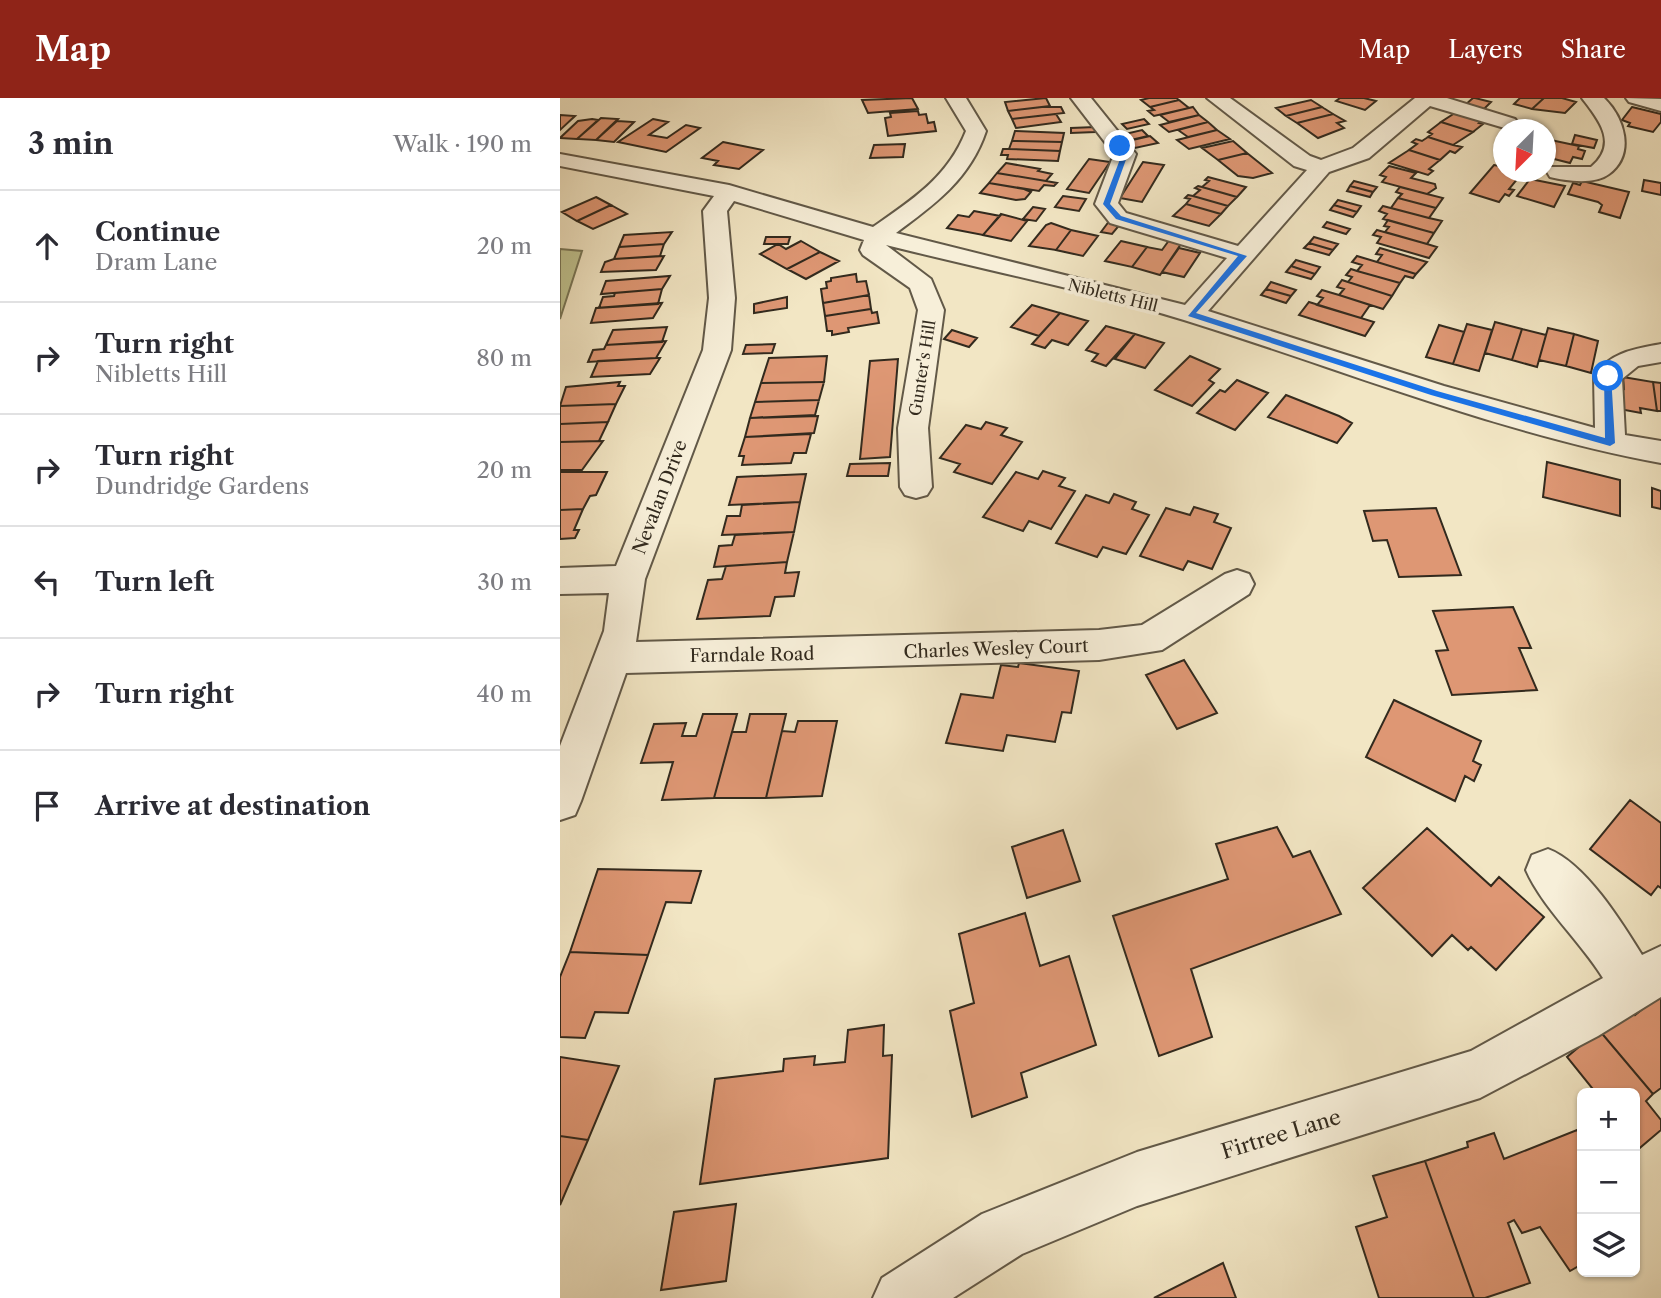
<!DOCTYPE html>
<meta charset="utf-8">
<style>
body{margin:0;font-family:"Libre Caslon Text",serif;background:#f7f7f7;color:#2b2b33}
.controls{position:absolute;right:21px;bottom:21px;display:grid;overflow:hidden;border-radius:10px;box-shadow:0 2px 5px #0004}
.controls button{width:63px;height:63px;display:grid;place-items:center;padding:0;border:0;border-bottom:2px solid #e1e1e2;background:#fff;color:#2b2b33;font:35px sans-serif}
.compass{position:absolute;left:933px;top:21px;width:63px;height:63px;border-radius:50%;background:#fff;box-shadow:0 2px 5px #0004;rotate:204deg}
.stop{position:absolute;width:21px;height:21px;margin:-16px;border:5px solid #1a73e8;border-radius:50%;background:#fff}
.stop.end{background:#1a73e8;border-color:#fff;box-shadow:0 2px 7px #0008}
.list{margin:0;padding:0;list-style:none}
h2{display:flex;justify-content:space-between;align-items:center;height:91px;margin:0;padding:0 28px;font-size:30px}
h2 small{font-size:23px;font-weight:400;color:#7c7c81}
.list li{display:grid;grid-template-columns:46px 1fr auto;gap:21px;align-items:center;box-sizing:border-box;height:112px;padding:0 28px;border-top:2px solid #e1e1e2}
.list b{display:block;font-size:26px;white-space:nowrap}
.list p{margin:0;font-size:23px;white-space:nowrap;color:#7c7c81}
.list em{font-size:23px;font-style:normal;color:#7c7c81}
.icon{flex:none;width:38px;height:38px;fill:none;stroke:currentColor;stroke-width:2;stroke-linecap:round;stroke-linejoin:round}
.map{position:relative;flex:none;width:1101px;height:1200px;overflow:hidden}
header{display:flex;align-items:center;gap:42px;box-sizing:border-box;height:98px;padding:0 35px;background:#8f2418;color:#fff}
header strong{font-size:33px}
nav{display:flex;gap:38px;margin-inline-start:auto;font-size:24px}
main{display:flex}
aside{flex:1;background:#fff}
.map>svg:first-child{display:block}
.green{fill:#c0c390;stroke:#797657;stroke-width:2}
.building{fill:#de9774;stroke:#322a1e;stroke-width:2}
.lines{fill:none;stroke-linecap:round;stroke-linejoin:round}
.minor-casing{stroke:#625948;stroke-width:4}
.minor{fill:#f7efd9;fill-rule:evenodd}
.route{fill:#1a73e8}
.labels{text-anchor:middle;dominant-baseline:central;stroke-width:7;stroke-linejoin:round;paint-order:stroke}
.far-street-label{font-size:16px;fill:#322a1e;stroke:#f7efd9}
.street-label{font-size:18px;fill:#322a1e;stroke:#f7efd9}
.near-street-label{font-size:21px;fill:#322a1e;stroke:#f7efd9}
</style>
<header>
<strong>Map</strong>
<nav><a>Map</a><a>Layers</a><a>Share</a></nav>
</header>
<main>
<aside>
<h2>3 min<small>Walk · 190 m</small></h2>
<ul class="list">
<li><svg class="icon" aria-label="ahead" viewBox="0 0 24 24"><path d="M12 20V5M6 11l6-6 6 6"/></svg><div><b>Continue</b><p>Dram Lane</p></div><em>20 m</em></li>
<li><svg class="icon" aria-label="right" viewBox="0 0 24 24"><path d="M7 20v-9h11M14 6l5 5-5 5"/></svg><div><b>Turn right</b><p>Nibletts Hill</p></div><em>80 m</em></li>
<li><svg class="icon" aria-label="right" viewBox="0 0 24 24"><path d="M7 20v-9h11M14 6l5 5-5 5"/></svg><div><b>Turn right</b><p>Dundridge Gardens</p></div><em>20 m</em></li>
<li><svg class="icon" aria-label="left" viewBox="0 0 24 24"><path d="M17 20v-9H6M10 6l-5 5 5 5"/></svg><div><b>Turn left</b></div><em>30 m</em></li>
<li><svg class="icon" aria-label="right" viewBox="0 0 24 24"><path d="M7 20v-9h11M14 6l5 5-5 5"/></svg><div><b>Turn right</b></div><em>40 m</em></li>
<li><svg class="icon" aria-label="arrive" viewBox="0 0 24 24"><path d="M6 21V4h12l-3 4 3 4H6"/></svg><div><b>Arrive at destination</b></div></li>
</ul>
</aside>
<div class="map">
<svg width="1101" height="1200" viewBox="0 0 1101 1200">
<rect width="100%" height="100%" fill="#f2e6c4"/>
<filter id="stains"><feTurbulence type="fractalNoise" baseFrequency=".00286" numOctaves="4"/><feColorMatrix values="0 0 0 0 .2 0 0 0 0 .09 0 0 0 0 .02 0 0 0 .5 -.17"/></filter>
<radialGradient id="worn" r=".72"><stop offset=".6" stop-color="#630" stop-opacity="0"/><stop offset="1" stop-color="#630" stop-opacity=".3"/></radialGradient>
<path class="green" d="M0,151l22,2 -22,68z"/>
<path class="building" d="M352,0l6,11 -50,4 -6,-13z
M486,0l4,8 -42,5 -3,-9z
M589,0h27l3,2 -29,7 -9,-7z
M780,0h24l12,3 -11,9 -29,-9z
M913,0h2l16,4 -9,9 -18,-5z
M960,0h24l-12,11 -18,-5z
M984,0h18l14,4 -11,11 -33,-4z
M619,2l10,8 -35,8 -6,-5 6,-1 -4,-3z
M751,2l11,7 -36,9 -10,-8z
M482,9h19l3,6 -52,6 -4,-8z
M633,9l6,8 -30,7 -9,-7z
M762,9l11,7 -36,9 -11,-7z
M1072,9l29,7v8l-8,10 -25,-6 2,-3 -8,-3z
M358,13l1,4 7,-1 2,9 6,-1 2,9 -48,5 -3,-18 6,-1 -1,-4z
M898,13l26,8 -5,4 4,1 -10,8 -32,-10z
M496,16l5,8 -45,6 -4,-9z
M773,16l12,7 -8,2 7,5 -26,10 -21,-15z
M0,17l15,1 -15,14z
M639,17l9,7 -39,10 -9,-7z
M41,20l17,1 -22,21 -19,-1z
M32,21l6,1 -21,19 -17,-1 18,-17z
M93,21l15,3 -19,13 18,3 19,-13 14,3 -34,24 -48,-10z
M584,21l5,5 -22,5 -5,-5z
M57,23l17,1 -20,20 -18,-2z
M648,24l9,8 -29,7 -10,-7z
M881,24l32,10 -20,13 -25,-8 4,-3 -4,-2z
M535,29v5l-24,1v-5z
M582,32l6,6 -17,4 -6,-6z
M657,32l13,9 -41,10 -12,-9z
M455,33l49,2 -2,9 -50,-1z
M1015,37l22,5 -3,8 -22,-4z
M590,38l8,7 -23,5 -7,-7z
M868,39l25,8 9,2 -7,6 -5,-2 -10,9 -31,-10 8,-6 -5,-2 4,-3 6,2z
M986,41l33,7 -1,3 7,2 -3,8 -9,-2 -3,6 -24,-6z
M452,43l50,1 -2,9 -51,-2z
M673,43l14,12 -29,7 -16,-12z
M163,44l40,8 -24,19 -25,-4 4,-4 -16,-3z
M345,46l-2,13 -33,1 4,-13z
M443,51h6l51,2 -2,10 -51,-2 1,-4h-7z
M849,52l31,10 -11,9 4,2 -5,4 -39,-12z
M687,55l25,20 -19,5 -15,-2 -20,-16z
M529,61l21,3 -21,31 -22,-4z
M583,64l21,3 -22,37 -22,-4z
M446,65l34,6 -2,2 14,3 -6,7 -49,-8z
M934,67l10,2v5h19l-14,17 5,1 -5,6 -4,-2 -6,8 -29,-9z
M829,68l27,7 -5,5 24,6 1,4 -9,6 -45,-12 4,-5 -6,-2z
M437,75l49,8 11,2 -3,3 -10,-1 -5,6 -50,-8z
M648,79l38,10 -9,10 -35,-10 7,-6 -4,-1z
M970,81l35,7 -11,21 -37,-11z
M1084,82l17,3v12l-19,-4z
M794,83l23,6 -4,5 -23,-6z
M1022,83l47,11 -9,26 -21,-6 3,-7 -4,-3 -30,-8 5,-11 7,2z
M429,85l35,6 7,3 -6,7 -9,1 -36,-7z
M638,88l4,1 35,10 -9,9 -35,-10 7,-6 -5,-2z
M790,88l23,6 -3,5 -23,-6z
M840,89l27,7 16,4 -7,10 -38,-10 4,-4 -6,-2z
M628,97l5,1 35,10 -7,8 -35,-10 4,-5 -5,-1z
M503,98l23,3 -7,12 -24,-4z
M36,99l15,8 -34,16 -15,-9z
M838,100l38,10 -7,10 -38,-10z
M778,102l23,6 -4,6 -23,-7z
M626,106l35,10 -12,12 -36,-10z
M51,107l16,9 -34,15 -16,-8z
M774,107l23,7 -4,5 -23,-7z
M823,108l46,12 13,3 -8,12 -51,-14 4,-5 -8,-3z
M473,109l12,2 -9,12 -13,-2z
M414,113l26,5 -17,19 -36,-7 11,-13 11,2z
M441,116l26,7 -16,20 -28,-6z
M550,122l12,2 -10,12 -11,-2z
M828,122l46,13 -7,11 -42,-12 4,-5 -5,-1z
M767,124l23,7 -4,5 -23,-7z
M491,125l20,7 -15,20 -27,-4 17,-21z
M511,132l27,6 -15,20 -27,-6z
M817,132l50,14 10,3 -8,11 -52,-15 4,-6 -8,-2z
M112,134l-8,12 -45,3 5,-12z
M206,139h24l-2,7h-24z
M754,139l24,7 -5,6 -24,-7z
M610,141l13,2 -23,34 -28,-8 15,-20 15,3z
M241,143l19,11 -33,17 -27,-15 18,-10 8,5z
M561,143l26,6 -15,20 -27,-6z
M749,145l24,7 -4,5 -25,-7z
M104,146l-4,12 -46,3 5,-12z
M619,150l21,5 -16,24 -22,-5z
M820,150l47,14 -11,12 -39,-12 5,-7 -6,-1z
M260,154l19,9 -33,18 -19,-10z
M104,158l-8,14 -55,2 4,-10 9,-3z
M797,158l20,6 39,12 -3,4 -8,-2 -5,7 -43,-12 5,-6 -10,-3z
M736,162l24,7 -5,7 -24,-8z
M731,168l24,8 -4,5 -25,-7z
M791,171l6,2 43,12 -8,13 -44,-14 4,-5 -6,-2z
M296,176l1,8 9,-1 3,14 -46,8 -2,-14 6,-1 -1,-6 5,-1v-3z
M110,178l-8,13 -61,5 5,-13z
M782,182l6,2 44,14 -9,13 -44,-14 5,-6 -7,-2z
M711,184l25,8 -5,6 -25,-7z
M102,191l-4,15 -59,4 4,-11 11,-1 1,-3z
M706,191l25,7 -5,7 -25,-8z
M762,192l17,5 31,10 -9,13 -44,-13 6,-7 -6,-2z
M309,197l2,14 -46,7 -2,-13z
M227,199v11l-33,5v-9z
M749,204l65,20 -9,14 -66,-21z
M102,205l-9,15 -62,5 5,-15z
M472,207l28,8 -21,23 -28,-9z
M311,211l1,4 5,-1 2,11 -31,5 1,4 -17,3v-4h-5l-2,-15z
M500,215l28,8 -20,24 -16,-5 -7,8 -13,-4z
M935,224l27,7 -10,31 -27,-7z
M907,226l25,6 -13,41 -26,-7z
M879,227l25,7 -11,32 -27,-7z
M546,228l29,8 -29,32 -14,-5 6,-7 -12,-4z
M107,229l-5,15 -56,3 7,-15z
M988,230l26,6 -8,32 -27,-6z
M962,231l24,6 -9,32 -25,-7z
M392,232l25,8 -8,9 -25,-8z
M575,236l29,9 -19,25 -30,-9z
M1014,236l24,7 -7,32 -25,-7z
M106,243l-10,17 -68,4 5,-12 11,-1 2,-4z
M215,246l-3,9 -29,1 3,-9z
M267,258l-3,26 -63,1 8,-25z
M630,258l30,13 -11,11 5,3 -22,23 -37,-16z
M96,260h4l-10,16 -59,3 7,-16z
M338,261l-8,98 -30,2 10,-98z
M1063,279l30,5 4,29 -17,-3 1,5 -27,-5 -2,-21 12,2z
M677,282l31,13 -33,37 -38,-17 23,-23 5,2z
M60,284l-2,4h7l-9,18 -56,2 6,-19z
M264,284l-5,18 -64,2 6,-19z
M1093,284l8,1v28h-4z
M726,297l53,21 13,7 -15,20 -69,-26z
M259,302l-4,15 -65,3 5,-16z
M56,306l-8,18 -48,2v-18z
M258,318l-4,17 -69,4 5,-19z
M48,324l-9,19 -39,1v-18z
M426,324l21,6 -6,7 21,7 -30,42 -38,-12 6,-8 -20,-6 26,-33 15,4z
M251,336l-5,19h-12l-3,10 -49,2 2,-9h-5l6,-19z
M43,343l-21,29h-22v-28z
M987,364l73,18v36l-77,-19z
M330,365l-2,13h-41l3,-12z
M483,373l22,7 -6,8 16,5 -24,38 -22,-8 -6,10 -40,-14 33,-45 22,7z
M0,374h47l-11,23 -6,1 -7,13 -23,1z
M246,376l-6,28 -71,3 8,-28z
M1092,390l9,3v18l-9,-2z
M554,396l22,8 -4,7 17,6 -23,39 -23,-7 -6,10 -41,-14 30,-48 23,8z
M240,404l-6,30 -72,3 5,-19h13l2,-11z
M634,409l24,7 -4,8 17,6 -19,41 -24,-8 -5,9 -43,-14 26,-48 24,7z
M876,410l25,67 -62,2 -12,-37 -14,1 -9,-30z
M23,411l-9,21h5l-4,8 -15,1v-29z
M234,434l-7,30 -73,5 5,-21 13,-1 3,-10z
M227,464l-2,11 14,-1 -5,24 -19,1 -5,19 -73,3 11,-39 14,-1 4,-13z
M953,509l18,41h-12l18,42 -85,5 -16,-44 12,-1 -15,-39z
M624,562l33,53 -40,16 -31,-54z
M459,565l60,8 -8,42 -9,-1 -7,30 -48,-7 -4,16 -57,-8 15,-49 32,4 8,-33 17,2z
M834,602l87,41 -8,20 8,4 -7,16 -9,-5 -10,25 -89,-44z
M143,616h34l-23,84 -52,2 11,-38 -32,1 13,-39 32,-1 -4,13h14z
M190,616h36l-20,84h-52l18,-66h14z
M238,623h39l-15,75 -56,2 16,-67 13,1z
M1070,702l31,23v65l-3,-2 -7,9 -61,-46z
M717,729l16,30 17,-6 31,63 -150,55 21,68 -53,19 -46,-140 115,-37 -12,-35z
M867,730l64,58 8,-9 45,40 -48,53 -25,-23 -3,3 -16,-15 -20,21 -69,-68z
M503,732l17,51 -53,17 -15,-51z
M38,771l103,2 -10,32 -25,-1 -18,53 -78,-3z
M465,815l15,53 29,-10 27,89 -75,28 6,24 -55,20 -22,-106 24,-8 -15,-69z
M10,854l78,3 -20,58 -33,-1 -10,26 -25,-1v-60z
M1101,896v94l-8,6 -54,-64 31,-21 5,6z
M324,927l-1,31 9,-1 -4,103 -188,26 15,-105 68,-8 1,-12 31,-3 -1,9 31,-3 3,-32z
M1039,932l54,64 -7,7 15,19v10l-26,22v-59h-39l-29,-36z
M0,959l59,9 -31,74 -28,-4z
M1017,1032l5,8v126l-12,7 -30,-44 -18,6 -8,-13 -6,3 22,60 -45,15h-11l-49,-137 43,-14 -1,-5 27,-9 10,26z
M0,1038l28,4 -28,65z
M865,1063l49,137h-95l-23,-71 31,-10 -14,-41z
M176,1106l-10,77 -65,9 13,-78z
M663,1165l13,35h-82z"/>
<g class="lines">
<defs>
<path id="minor" d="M386,0h20l20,33c-16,48 -51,73 -90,102l289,72 42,-47 -117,-35 -15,-19 19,-50 -43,-56h20l45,56 -18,49 8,10 112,33 69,-76 -13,-4 -87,-68h23l80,58 11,4 32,-12 62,-50h32l68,21 3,4 -10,6 -78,-23 -61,52 -40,14 -121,139 236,75 151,42 -1,-52c16,-24 41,-27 67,-32v18l-23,4 -16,13 3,56 36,6v22c-163,-30 -319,-94 -477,-143 -98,-30 -199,-50 -298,-75l45,34 13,31 -16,118 4,59 -5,8 -11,3 -11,-3 -5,-8 -2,-59 20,-118 -8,-22 -47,-33 -3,-5 4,-10 -130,-39 -7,10 8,87 -4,52 -86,229 -9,63 463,-12 43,-5 83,-51 12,-4 12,4 5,10 -5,10 -87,56 -63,10 -473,13 -45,128 -6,14 -15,5v-74l44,-115 5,-38 -49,1v-26l56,-2 87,-216 6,-52 -6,-87 11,-15 -154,-30v-12l169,31 144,42c39,-27 75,-50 93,-96z
M1022,0h22c20,19 32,56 5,76 -14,11 -43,7 -59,3l-3,-5 3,-5h41c29,-24 6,-49 -9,-69z
M1066,0l35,1v12l-32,-9z
M988,751c37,14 73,72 94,106l19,-9v51l-63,39 -118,62 -343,108 -115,48 -69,44h-80l9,-20 100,-64 155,-62 334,-101 132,-73c-22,-36 -61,-71 -77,-108l6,-15z"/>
</defs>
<use href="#minor" class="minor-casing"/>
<use href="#minor" class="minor"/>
</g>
<path class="route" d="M558,46h4l6,10 -18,50 11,12 126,40 -51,57 241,78 168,47 -1,-62 7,-2 4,69 -5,3 -179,-51 -243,-79 50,-60 -122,-37 -13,-15 19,-50z"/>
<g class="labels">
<g class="far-street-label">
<text transform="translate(553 197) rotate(14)">Nibletts Hill</text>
<text transform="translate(362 270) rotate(-81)">Gunter's Hill</text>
</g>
<g class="street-label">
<text transform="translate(100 399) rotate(-69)">Nevalan Drive</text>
<text transform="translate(436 551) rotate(-2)">Charles Wesley Court</text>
<text transform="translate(192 557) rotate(-1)">Farndale Road</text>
</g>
<g class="near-street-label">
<text transform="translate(721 1036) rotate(-17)">Firtree Lane</text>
</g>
</g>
<rect width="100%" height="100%" filter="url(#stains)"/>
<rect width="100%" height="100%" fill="url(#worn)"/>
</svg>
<div class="controls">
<button>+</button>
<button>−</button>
<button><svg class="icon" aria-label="layers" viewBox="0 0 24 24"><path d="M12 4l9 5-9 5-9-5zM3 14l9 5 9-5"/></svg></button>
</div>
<svg class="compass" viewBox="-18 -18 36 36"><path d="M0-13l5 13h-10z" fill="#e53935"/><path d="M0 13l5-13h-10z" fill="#7c7c81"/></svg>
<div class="stop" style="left:1048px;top:278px"></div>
<div class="stop end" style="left:560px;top:48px"></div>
</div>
</main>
